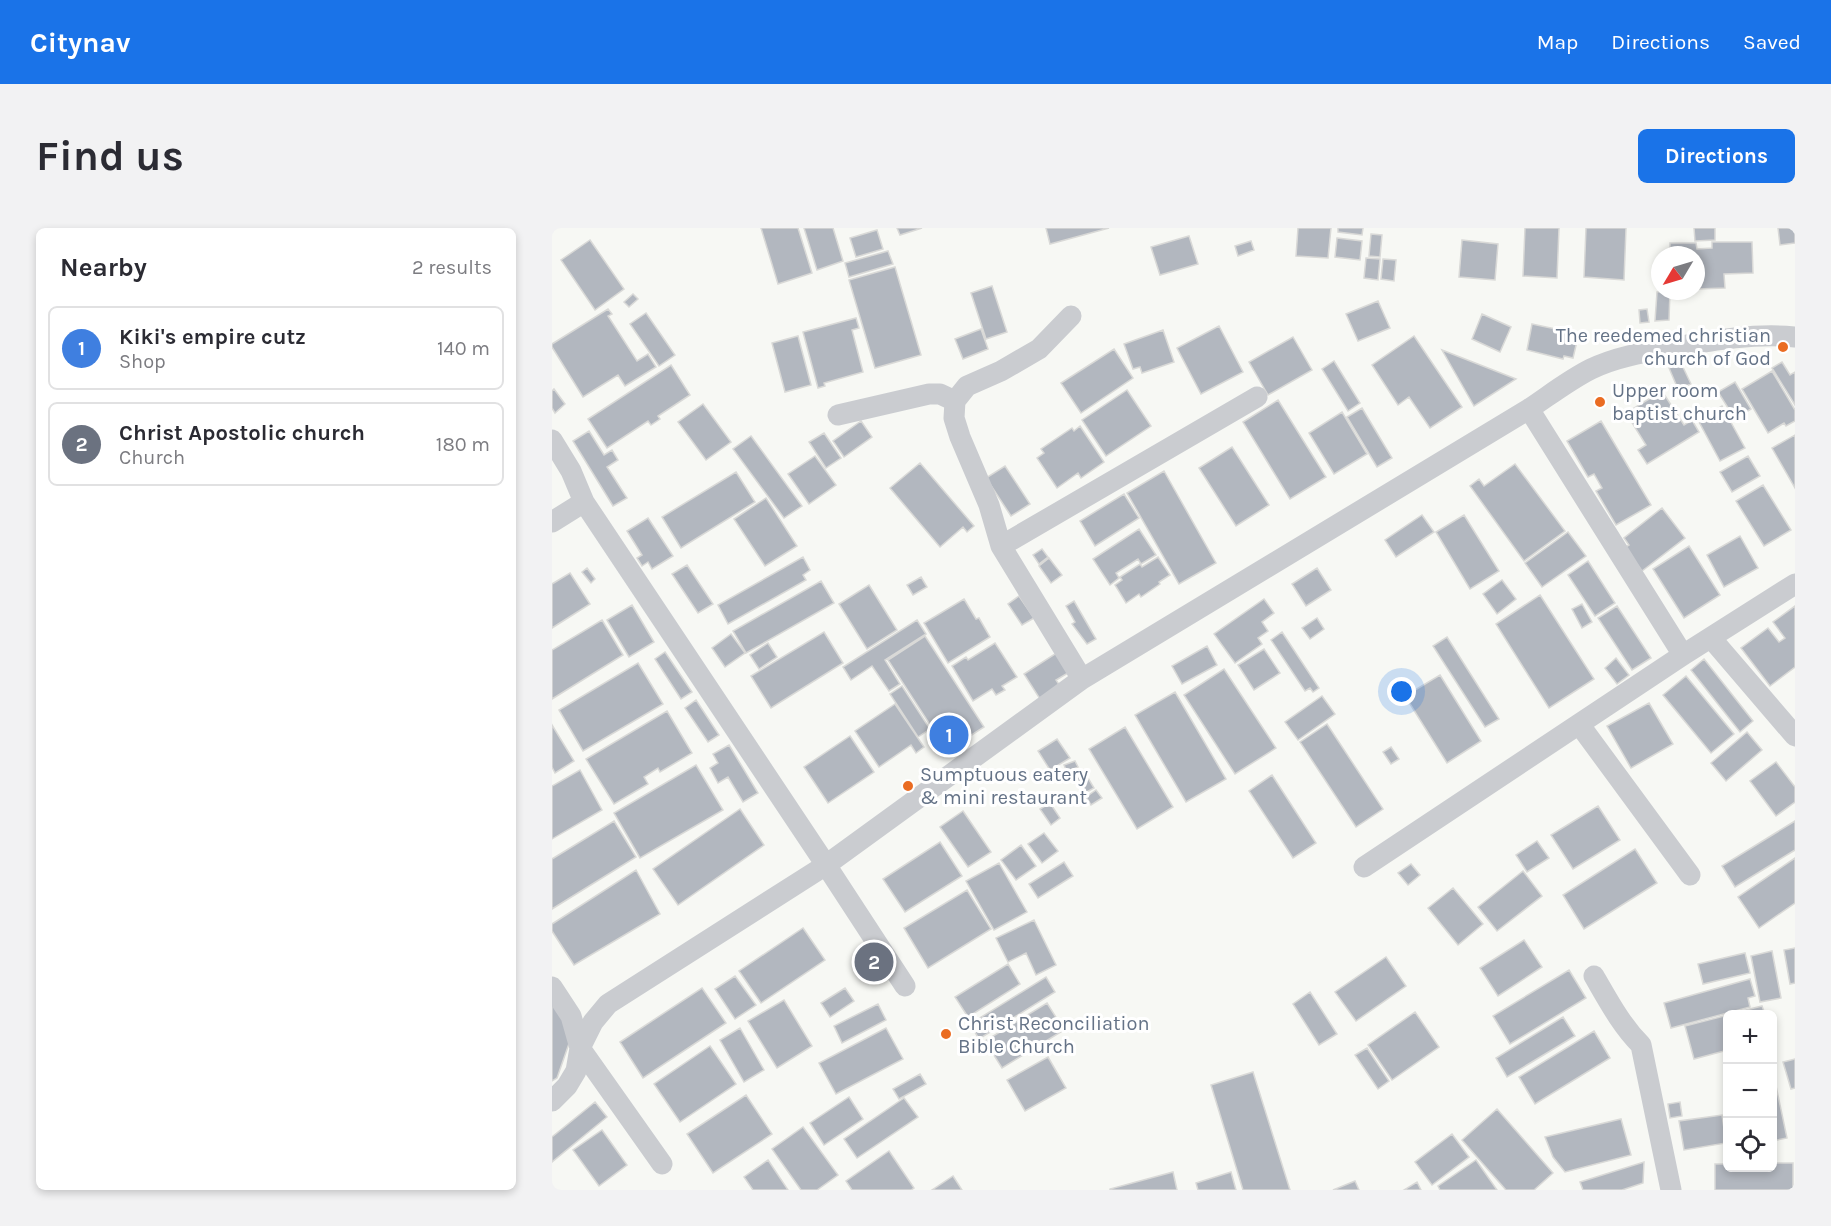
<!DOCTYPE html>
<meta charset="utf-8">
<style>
body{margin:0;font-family:Karla,sans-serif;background:#f2f2f3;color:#2b2b33}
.controls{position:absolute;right:18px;bottom:18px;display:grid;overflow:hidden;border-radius:9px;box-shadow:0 3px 9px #0003}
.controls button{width:54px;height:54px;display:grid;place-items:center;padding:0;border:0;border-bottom:2px solid #e1e1e2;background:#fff;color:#2b2b33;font:30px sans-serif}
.compass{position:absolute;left:1099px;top:18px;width:54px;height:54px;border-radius:50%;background:#fff;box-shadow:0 3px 9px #0003;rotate:232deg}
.you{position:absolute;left:850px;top:464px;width:21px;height:21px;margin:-15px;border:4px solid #fff;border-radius:50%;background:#1a73e8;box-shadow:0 0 0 9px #1a73e833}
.badge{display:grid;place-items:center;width:39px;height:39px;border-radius:50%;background:#1a73e8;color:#fff;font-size:20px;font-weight:700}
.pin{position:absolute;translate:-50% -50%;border:3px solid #fff;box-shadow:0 2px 6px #0006}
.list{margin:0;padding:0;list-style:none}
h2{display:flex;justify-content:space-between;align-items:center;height:78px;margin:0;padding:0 24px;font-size:26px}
h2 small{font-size:20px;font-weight:400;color:#7c7c81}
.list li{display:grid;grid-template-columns:39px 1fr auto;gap:18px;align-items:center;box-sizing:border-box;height:84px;margin:0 12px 12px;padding:0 12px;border:2px solid #e1e1e2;border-radius:9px}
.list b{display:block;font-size:22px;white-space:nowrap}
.list p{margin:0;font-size:20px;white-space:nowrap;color:#7c7c81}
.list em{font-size:20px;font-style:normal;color:#7c7c81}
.icon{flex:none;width:33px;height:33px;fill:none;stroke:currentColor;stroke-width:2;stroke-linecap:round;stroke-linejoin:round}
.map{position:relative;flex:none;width:1243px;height:962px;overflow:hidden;border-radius:9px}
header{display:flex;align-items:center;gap:36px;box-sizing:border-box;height:84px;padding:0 30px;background:#1a73e8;color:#fff}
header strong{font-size:28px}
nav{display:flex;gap:33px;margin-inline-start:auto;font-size:21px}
.intro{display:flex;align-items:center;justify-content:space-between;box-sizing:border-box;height:144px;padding:0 36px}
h1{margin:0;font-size:42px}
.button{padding:15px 27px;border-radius:9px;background:#1a73e8;color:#fff;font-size:21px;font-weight:700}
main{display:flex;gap:36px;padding:0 36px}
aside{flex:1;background:#fff;border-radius:9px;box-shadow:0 3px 9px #0003}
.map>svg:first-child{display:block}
.building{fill:#b2b7bf;stroke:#d9d9d7;stroke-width:1.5}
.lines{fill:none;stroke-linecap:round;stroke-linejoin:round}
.street{stroke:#caccd0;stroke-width:21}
.poi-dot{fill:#ea6c22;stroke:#fff;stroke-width:2}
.labels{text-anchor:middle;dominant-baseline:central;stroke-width:6;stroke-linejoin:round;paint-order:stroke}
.poi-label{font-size:20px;fill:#657387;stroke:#fff;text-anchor:start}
</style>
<header>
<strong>Citynav</strong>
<nav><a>Map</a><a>Directions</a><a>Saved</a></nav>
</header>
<div class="intro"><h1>Find us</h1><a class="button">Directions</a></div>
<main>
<aside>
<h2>Nearby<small>2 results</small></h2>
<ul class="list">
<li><span class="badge" style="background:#3f7fe0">1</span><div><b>Kiki's empire cutz</b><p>Shop</p></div><em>140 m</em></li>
<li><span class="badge" style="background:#6b7280">2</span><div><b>Christ Apostolic church</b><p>Church</p></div><em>180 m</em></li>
</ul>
</aside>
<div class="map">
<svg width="1243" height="962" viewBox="0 0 1243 962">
<rect width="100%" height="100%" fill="#f7f8f4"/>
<path class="building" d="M209,0h37l14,45 -34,11z
M252,0h29l10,33 -26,9z
M345,0h25l-22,7z
M494,0h63l-59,16z
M746,0h33l-3,30 -32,-2z
M786,0h25l-1,7 -24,-3z
M973,0h34l-2,50 -34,-2z
M1034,0h40l-2,52 -40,-3z
M1142,0h21v12l-20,1z
M1226,0h17v15l-15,2z
M325,2l6,19 -27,8 -6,-19z
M819,6l11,1 -2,22 -11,-1z
M637,8l9,28 -38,11 -9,-28z
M785,10l25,3 -2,19 -25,-3z
M38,12l34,49 -29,21 -34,-50z
M910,12l36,4 -3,36 -36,-3z
M699,13l3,9 -16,6 -3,-10z
M1160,14h40l1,31 -29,1 1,14 -28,1 -1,-34h-26v-12h26l1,6 15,-1z
M336,23l5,13 -44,13 -4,-14z
M814,30l14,1 -2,21 -14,-2z
M831,31l13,1 -2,21 -13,-2z
M343,39l26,88 -46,13 -26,-88z
M440,58l15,46 -21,7 -15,-46z
M1118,63l-1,29 -14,1 2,-29z
M81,66l5,5 -9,8 -5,-5z
M826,73l12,27 -32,13 -12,-27z
M56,81l4,5 -4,2 29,45 11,-7 8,13 -31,19 -7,-11 -35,22 -31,-50v-3z
M1095,81l2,13 -9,1 -1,-13z
M94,85l29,42 -16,11 -29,-42z
M930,86l29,13 -11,25 -28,-13z
M304,90l3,10 -7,2 11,42 -39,11 1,3 -7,2 -15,-56z
M980,96l38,8 -1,3 9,2 -5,21 -9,-2 -1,3 -36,-9z
M667,98l24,46 -42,22 -24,-46z
M429,101l7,20 -25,10 -8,-20z
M611,102l11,32 -32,11 -2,-6 -7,2 -9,-25z
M246,108l13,49 -26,7 -13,-49z
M862,108l48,71 -32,21 -21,-31 -11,8 -26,-40z
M741,109l19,33 -44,25 -19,-33z
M562,121l19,29 -52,35 -20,-30z
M890,122l74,29 -42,27z
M782,133l26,42 -12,8 -26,-42z
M1230,134l8,13 5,-3v33l-23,-37z
M1129,135l10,21 -13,5 -9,-21z
M119,137l19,30 -32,21 2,3 -9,6 -3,-4 -41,27 -19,-29z
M1220,143l23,39v11l-9,5 -2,-3 -16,10 -26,-44z
M1183,154l16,27 -16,10 -17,-27z
M2,161l11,15 -10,9 -3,-5v-17z
M575,162l24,36 -45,30 -24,-36z
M1110,163l22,34 8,-5 7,12 -52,32 -9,-14 8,-5 -20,-32z
M726,172l48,77 -36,22 -47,-77z
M151,176l28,38 -25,18 -28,-38z
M1170,178l23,42 -25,13 -22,-41z
M810,180l30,50 -15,9 -30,-50z
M790,184l25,42 -33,20 -25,-41z
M309,193l11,16 -28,20 -11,-16z
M1049,193l50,84 -35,20 -20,-34 6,-3 -8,-14 -6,3 -21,-36z
M528,198l24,36 -23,16 -3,-5 -21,15 -20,-30 7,-5 -3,-4 31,-21 2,3z
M37,203l15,24 8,-5 6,10 -11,7 20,31 -14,8 -40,-65z
M272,205l17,25 -15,10 -17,-26z
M1243,207v53l-23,-40z
M199,208l51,70 -18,12 -51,-69z
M680,219l37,58 -33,21 -37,-58z
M263,228l21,29 -27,19 -21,-30z
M1196,228l12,20 -28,16 -12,-20z
M368,235l54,63 -7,6 -4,-5 -23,20 -50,-59z
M963,236l50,67 -41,30 -54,-75 9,-7 5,7z
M453,238l25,38 -19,12 -25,-38z
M612,243l52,92 -37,21 -52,-91z
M184,244l19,30 -74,46 -19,-31z
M1211,257l28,45 -27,16 -28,-45z
M572,266l15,24 -44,28 -15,-25z
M214,270l31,48 -32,20 -31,-47z
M1110,280l23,30 -43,33 -18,-23 5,-3 -5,-7z
M870,287l12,17 -38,25 -11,-17z
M912,287l35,56 -29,18 -34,-57z
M96,290l25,38 -21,13 -4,-7 -6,4 -5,-8 5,-3 -15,-24z
M587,301l17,26 -15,9 -3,-5 -22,14 3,5 -9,7 -17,-26z
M1016,304l18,24 -44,31 -17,-24z
M1188,308l18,32 -34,19 -17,-32z
M1137,318l31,49 -36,23 -31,-49z
M490,321l6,8 -9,7 -6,-9z
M251,329l7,13 -7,5 3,5 -78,44 -10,-19z
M606,329l12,18 -11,7 1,2 -19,13 -2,-3 -13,9 -11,-18 7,-5 -2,-3 20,-13 2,3z
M497,330l13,17 -11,8 -12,-17z
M1036,333l27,42 -20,13 -27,-41z
M135,337l26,39 -15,9 -26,-39z
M35,340l8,11 -4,4 -9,-11z
M765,340l14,22 -25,16 -14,-22z
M18,345l20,31 -38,24v-44z
M369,349l6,10 -14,8 -6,-10z
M950,352l14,19 -19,15 -14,-20z
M269,353l13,22 -88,50 -13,-22z
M317,357l28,45 -30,19 -28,-45z
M988,367l54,84 -45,29 -53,-84z
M467,368l15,22 -12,7 -14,-21z
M412,371l12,20 3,-1 11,19 -42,26 -24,-40z
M712,371l10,14 -12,9 6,9 -10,7 4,6 -27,19 -21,-29z
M522,373l22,38 -9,5 -15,-20 3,-2 -9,-16z
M1030,376l10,18 -10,6 -10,-19z
M80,377l22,37 -25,15 -22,-37z
M1065,378l34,52 -19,12 -34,-52z
M1243,378v61l-25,19 -29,-38 27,-20 11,14 6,-4 -12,-16z
M765,390l7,11 -14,10 -8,-11z
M50,392l21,35 -71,44v-49z
M365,392l9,14 -41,26 15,24 -11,7 -17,-25 -21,14 -8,-13z
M272,404l19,31 -72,45 -20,-32z
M730,404l37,56 -6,4 -3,-4 -5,3 -34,-51z
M179,406l14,19 -20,14 -13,-19z
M373,408l59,91 -37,24 -59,-91z
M895,409l52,82 -14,8 -52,-81z
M216,415l9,14 -18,12 -9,-14z
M443,415l22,34 -15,9 3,4 -9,5 -4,-6 -19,12 -21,-35 14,-9 2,3z
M655,418l10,19 -35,19 -10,-18z
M712,421l16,24 -26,17 -16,-25z
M509,422l12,20 -17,10 4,6 -20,13 -16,-25z
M113,424l27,40 -11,7 -26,-40z
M1064,430l13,17 -12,9 -12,-16z
M1152,431l49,62 -13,11 -49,-62z
M86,435l25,41 -80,47 -24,-41z
M672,441l52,79 -41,26 -51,-79z
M888,447l41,66 -34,22 -42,-67z
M1134,448l48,58 -23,19 -48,-58z
M350,458l28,43 -12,8 -28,-43z
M623,464l51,87 -40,23 -51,-87z
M770,468l13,18 -37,26 -13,-18z
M144,472l23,35 -11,7 -23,-34z
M1097,475l24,41 -42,24 -24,-42z
M343,476l29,43 -8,6 -5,-8 -32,22 -24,-36z
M115,483l25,42 -32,19 -2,-4 -14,9 4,7 -34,20 -28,-45z
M775,496l56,85 -27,18 -56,-85z
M0,497l22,36 -19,12 -3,-6z
M573,499l48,80 -36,22 -48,-80z
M1195,504l15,18 -36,31 -15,-18z
M298,508l24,36 -46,31 -24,-36z
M505,511l13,19 -20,12 -12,-19z
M177,517l29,48 -15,9 -15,-25 -10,6 -8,-15 8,-5 -5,-9z
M839,519l8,12 -8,5 -8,-12z
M523,533l3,6 -11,5 -3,-7z
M1224,534l19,25v15l-19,14 -26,-35z
M144,537l27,45 -83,48 -26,-45z
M28,542l22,40 -50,29v-53z
M533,545l9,15 -9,5 -8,-15z
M720,547l44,68 -23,15 -44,-67z
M544,562l6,8 -11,7 -5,-8z
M498,575l10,15 -9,7 -11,-16z
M1046,578l22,34 -47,29 -22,-34z
M188,581l24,36 -86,60 -25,-36z
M411,583l28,41 -23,15 -28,-40z
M62,593l22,36 -84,52v-50z
M1243,593v29l-60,37 -13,-21z
M492,605l14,18 -16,12 -14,-19z
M985,613l12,17 -22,14 -11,-17z
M388,614l22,34 -57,36 -22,-33z
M469,617l15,21 -20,14 -15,-20z
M1083,621l22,34 -73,46 -21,-34z
M1243,630v45l-36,25 -21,-31z
M512,634l9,14 -35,22 -9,-14z
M447,635l28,49 -33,18 -28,-49z
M859,636l9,11 -12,10 -10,-12z
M84,642l24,44 -86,51 -22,-34v-7z
M971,643l19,25 -45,35 -19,-24z
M901,660l30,36 -25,21 -30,-37z
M415,662l24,39 -63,39 -24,-40z
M482,692l22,45 -20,10 -10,-22 -18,9 -12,-24z
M251,700l22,32 -64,43 -22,-32z
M972,712l18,27 -44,29 -18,-28z
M1243,720v35l-5,1 -6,-34z
M1220,723l9,47 -21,4 -9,-46z
M1193,725l5,20 -47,11 -5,-20z
M834,729l20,29 -50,35 -21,-29z
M456,736l12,20 -52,33 -13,-20z
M1017,742l17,28 -76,46 -17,-28z
M183,748l21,29 -21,14 -20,-30z
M494,749l9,15 -76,47 -9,-15z
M1198,751l5,17 -7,2 2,9 -79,21 -7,-25z
M150,760l24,35 -83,55 -23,-36z
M293,760l9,13 -24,16 -9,-14z
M758,764l27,42 -18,11 -26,-41z
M0,769l21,35 -16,46 -5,3z
M232,772l28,46 -35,22 -29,-47z
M495,775l17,27 -62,38 -17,-27z
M326,776l8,16 -44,23 -8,-17z
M1210,778l3,8h-35z
M863,784l24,35 -47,33 -24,-35z
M1176,787v35l-34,9 -9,-33z
M1011,789l12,19 -68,41 -11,-19z
M188,800l24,42 -20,12 -24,-42z
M334,800l17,31 -67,35 -17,-31z
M1042,803l16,27 -75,46 -16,-27z
M158,818l26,38 -56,38 -26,-38z
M815,820l22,33 -11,8 -23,-34z
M496,829l18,31 -41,23 -18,-31z
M1243,831v29l-4,1 -8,-27z
M1220,839l15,71 -15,3z
M701,844l37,118h-47l-32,-105z
M368,846l6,10 -27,15 -6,-10z
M194,867l26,39 -59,39 -26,-39z
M297,869l14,22 -39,26 -14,-22z
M352,870l14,19 -61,41 -13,-19z
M43,874l12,15 -55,45v-25z
M1128,874l2,14 -12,2 -2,-14z
M945,881l56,64 -19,17h-28l-44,-50z
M1170,887l4,28 -42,7 -5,-29z
M1069,891l10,36 -66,17 -12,-15 -8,-20z
M251,899l35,48 -21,15h-16l-29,-41z
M50,902l25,35 -28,21 -26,-36z
M900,906l17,23 -37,28 -17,-23z
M337,923l25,37 -3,2h-59l-6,-9z
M216,932l20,30h-35l-9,-13z
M924,932l21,30h-57l-2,-4z
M1092,934l-1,21 -21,7h-39l-3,-8z
M1220,935h21v27h-78v-26h13v4h44z
M621,944l4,18h-67v-1z
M679,944l5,18h-38l-2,-7z
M401,948l9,14h-30z
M803,953l4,9h-26z
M865,954l4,8h-17z"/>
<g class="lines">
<path class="street" d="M519,88l-32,33 -38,22 -34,15 -12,15 -1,17 6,19 29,68 12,41 81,133
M977,181l154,246
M286,187l91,-21h11l15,7
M0,212l19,31 13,31 242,363 79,121
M0,294l32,-20
M449,318l256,-149
M1159,410l84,98
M1027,496l111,151
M812,639l319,-212 112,-71
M1042,748c14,24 27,49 47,69l30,145
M0,759l19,29 9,32 82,116
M0,873l15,-15 9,-15 4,-23 13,-26 15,-18 218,-139 256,-186 447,-270c21,-14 40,-29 62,-40 27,-13 56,-17 85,-22 38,-7 80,-14 119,-10"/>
</g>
<g class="poi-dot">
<circle cx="1231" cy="119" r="6"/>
<circle cx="1048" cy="174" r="6"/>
<circle cx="356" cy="558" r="6"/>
<circle cx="394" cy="806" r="6"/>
</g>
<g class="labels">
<g class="poi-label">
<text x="1219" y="107" text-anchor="end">The reedemed christian<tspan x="1219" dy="23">church of God</tspan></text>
<text x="1060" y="162">Upper room<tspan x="1060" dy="23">baptist church</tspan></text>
<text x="368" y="546">Sumptuous eatery<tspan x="368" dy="23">&amp; mini restaurant</tspan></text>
<text x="406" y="795">Christ Reconciliation<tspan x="406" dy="23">Bible Church</tspan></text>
</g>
</g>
</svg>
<div class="controls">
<button>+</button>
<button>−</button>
<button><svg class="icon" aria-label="locate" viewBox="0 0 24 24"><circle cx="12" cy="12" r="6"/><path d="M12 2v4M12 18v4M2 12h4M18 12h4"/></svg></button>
</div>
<svg class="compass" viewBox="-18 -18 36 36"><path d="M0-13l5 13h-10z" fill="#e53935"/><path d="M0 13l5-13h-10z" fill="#7c7c81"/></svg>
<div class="you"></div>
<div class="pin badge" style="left:397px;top:507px;background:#3f7fe0">1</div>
<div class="pin badge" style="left:322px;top:734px;background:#6b7280">2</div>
</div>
</main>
